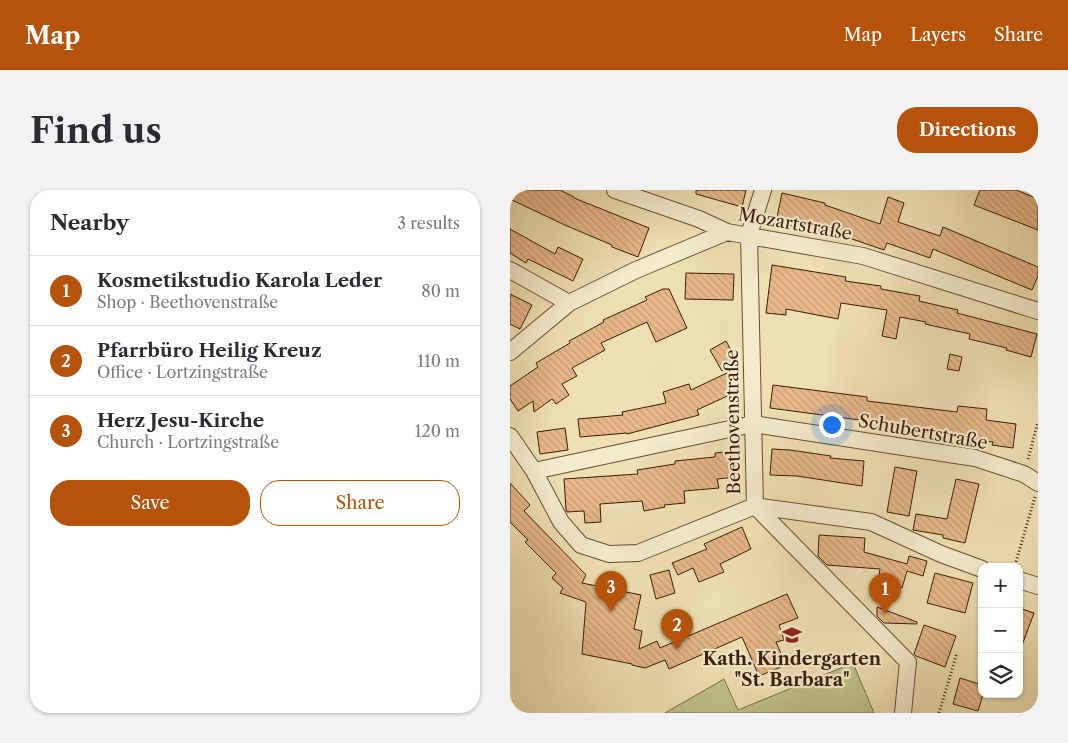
<!DOCTYPE html>
<meta charset="utf-8">
<style>
body{margin:0;font-family:"Libre Caslon Text",serif;background:#f2f2f3;color:#2b2b33}
.controls{position:absolute;right:15px;bottom:15px;display:grid;overflow:hidden;border-radius:10px;box-shadow:0 1px 4px #0004}
.controls button{width:45px;height:45px;display:grid;place-items:center;padding:0;border:0;border-bottom:1px solid #e1e1e2;background:#fff;color:#2b2b33;font:25px sans-serif}
.you{position:absolute;left:321px;top:234px;width:18px;height:18px;margin:-12px;border:4px solid #fff;border-radius:50%;background:#1a73e8;box-shadow:0 0 0 8px #1a73e833}
.badge{display:grid;place-items:center;width:32px;height:32px;border-radius:50%;background:#b45309;color:#fff;font-size:16px;font-weight:700}
.pin{position:absolute;translate:-50% -41px;filter:drop-shadow(0 1px 2px #0008)}
.pin::after{content:'';position:absolute;top:26px;width:18px;height:15px;background:inherit;clip-path:polygon(0 0,100% 0,50% 100%)}
.list{margin:0;padding:0;list-style:none}
h2{display:flex;justify-content:space-between;align-items:center;height:65px;margin:0;padding:0 20px;font-size:21px}
h2 small{font-size:16px;font-weight:400;color:#7c7c81}
.list li{display:grid;grid-template-columns:32px 1fr auto;gap:15px;align-items:center;box-sizing:border-box;height:70px;padding:0 20px;border-top:1px solid #e1e1e2}
.list b{display:block;font-size:19px;white-space:nowrap}
.list p{margin:0;font-size:16px;white-space:nowrap;color:#7c7c81}
.list em{font-size:16px;font-style:normal;color:#7c7c81}
.actions{display:flex;gap:10px;padding:15px 20px}
.actions a{flex:1;padding:11px 0;border:1px solid #b45309;border-radius:20px;text-align:center;font-size:18px;color:#b45309}
.actions .main{background:#b45309;color:#fff}
.icon{flex:none;width:28px;height:28px;fill:none;stroke:currentColor;stroke-width:2;stroke-linecap:round;stroke-linejoin:round}
.map{position:relative;flex:none;width:528px;height:523px;overflow:hidden;border-radius:20px}
header{display:flex;align-items:center;gap:30px;box-sizing:border-box;height:70px;padding:0 25px;background:#b45309;color:#fff}
header strong{font-size:24px}
nav{display:flex;gap:28px;margin-inline-start:auto;font-size:18px}
.intro{display:flex;align-items:center;justify-content:space-between;box-sizing:border-box;height:120px;padding:0 30px}
h1{margin:0;font-size:35px}
.button{padding:12px 22px;border-radius:20px;background:#b45309;color:#fff;font-size:18px;font-weight:700}
main{display:flex;gap:30px;padding:0 30px}
aside{flex:1;background:#fff;border-radius:20px;box-shadow:0 1px 4px #0004}
.map>svg:first-child{display:block}
.green{fill:#bec189;stroke:#7c6e48}
.building{fill:url(#building-back-hatch);stroke:#3b1c08}
.lines{fill:none;stroke-linecap:round;stroke-linejoin:round}
.street-casing{stroke:#684d32;stroke-width:18}
.path{stroke:#3b1c08;stroke-width:3;stroke-dasharray:1 2.5;stroke-linecap:butt}
.street{stroke:#f4ebcd;stroke-width:16}
.labels{text-anchor:middle;dominant-baseline:central;stroke-width:4.5;stroke-linejoin:round;paint-order:stroke}
.street-label{font-size:18px;fill:#3b1c08;stroke:#f4ebcd}
.poi-label{font-size:18px;font-weight:bold;fill:#3b1c08;stroke:#f4ebcd}
</style>
<header>
<strong>Map</strong>
<nav><a>Map</a><a>Layers</a><a>Share</a></nav>
</header>
<div class="intro"><h1>Find us</h1><a class="button">Directions</a></div>
<main>
<aside>
<h2>Nearby<small>3 results</small></h2>
<ul class="list">
<li><span class="badge">1</span><div><b>Kosmetikstudio Karola Leder</b><p>Shop · Beethovenstraße</p></div><em>80 m</em></li>
<li><span class="badge">2</span><div><b>Pfarrbüro Heilig Kreuz</b><p>Office · Lortzingstraße</p></div><em>110 m</em></li>
<li><span class="badge">3</span><div><b>Herz Jesu-Kirche</b><p>Church · Lortzingstraße</p></div><em>120 m</em></li>
</ul>
<div class="actions"><a class="main">Save</a><a>Share</a></div>
</aside>
<div class="map">
<svg width="528" height="523" viewBox="0 0 528 523">
<defs>
<pattern id="building-back-hatch" width="6" height="6" patternUnits="userSpaceOnUse" patternTransform="scale(1.25)"><rect width="6" height="6" fill="#e7b889"/><path d="M-1 5l2 2M0 0l6 6M5-1l2 2" fill="none" stroke="#c79e75"/></pattern>
</defs>
<rect width="100%" height="100%" fill="#eee0b2"/>
<filter id="stains"><feTurbulence type="fractalNoise" baseFrequency=".004" numOctaves="4"/><feColorMatrix values="0 0 0 0 .2 0 0 0 0 .09 0 0 0 0 .02 0 0 0 .5 -.17"/></filter>
<radialGradient id="worn" r=".72"><stop offset=".6" stop-color="#630" stop-opacity="0"/><stop offset="1" stop-color="#630" stop-opacity=".3"/></radialGradient>
<path class="green" d="M343,473l21,50h-209l59,-34 14,31z"/>
<path class="building" d="M0,0h50l14,7v1l75,30 -11,29 -26,-10v-2l-45,-19 -57,-27z
M186,0h50l-4,17 -46,-13z
M470,0h36l22,9v31l-64,-25z
M272,3l43,10v2l55,19 8,-27 16,6 -6,19 42,14 3,-9 95,40v9l-6,14 -99,-41 -3,9 -43,-15 -3,7 -64,-22 -2,4 -42,-10z
M0,39l45,25 3,-7 25,12 -10,22 -45,-22 -2,4 -16,-10z
M262,75l74,12 -1,4 36,5v3l39,7 -1,5 39,9 -1,3 80,21 -6,23 -25,-7 1,-2 -38,-9 1,-5 -45,-10 1,-2 -26,-5 -4,22 -14,-3 5,-26 -46,-7 -3,16 -52,-10v6l-20,-2z
M176,83l48,1 -1,26 -48,-1z
M153,99h6l18,39 -31,14 -9,-20 -46,21 4,7 -33,18 5,8 -15,8 7,11 -13,9 -4,-5 -18,13 -1,-11 -15,10 -8,-12v-13l28,-19 -2,-4 34,-20 -1,-2 35,-19 -1,-2 44,-20 -2,-3z
M0,104l22,11 -12,24 -10,-5z
M216,151l12,22 -16,8 -12,-21z
M440,164l12,3 -3,14 -12,-2z
M217,183l9,19 -39,18 2,5 -72,19v-1l-47,4 -2,-18 45,-4 -1,-3 44,-9 -3,-11 26,-8 2,6z
M263,195l94,12v4l49,6 41,5 1,-6 29,3 -1,11 30,4 -3,24 -21,-3 1,-3 -38,-4v-3l-73,-8v-4l-112,-15z
M55,238l3,22 -28,4 -3,-22z
M262,259l18,1 41,6 -1,2 34,3 -2,25 -65,-10 -27,-1z
M223,261l3,26 -19,2 2,9 -35,3 1,12 -21,2 1,2 -21,4 -2,-10 -42,3 1,18 -16,1 -1,-12 -17,1 -1,-2 -2,-31 74,-5 -1,-4 38,-6v-3l40,-4v-4z
M385,277l22,4 -8,45 -22,-4z
M446,289l23,5 -14,59 -22,-5v-3l-30,-5 3,-16 31,5z
M0,293l20,22 -6,6 62,64 -4,8 59,12 -7,34 8,2 -3,18 18,-8 3,7 127,-54 11,24 -19,7 5,15 -8,2 10,23 -27,11 -17,-39 -73,32 -4,-9 -20,8 -13,-3v-1l-50,-10 4,-52 -26,-9 3,-5 -11,-10 4,-5 -31,-31 3,-2 -18,-18z
M232,337l9,22 -31,15 4,8 -25,10 -6,-14 -15,7 -6,-12 35,-14 -3,-5z
M309,345l46,3 -1,14 43,12 2,-8 18,5 -4,15 -16,-5 -5,17 -3,-1v9l-22,-5 3,-22 -53,-4 -9,-9z
M159,380l6,23 -19,6 -6,-24z
M425,383l38,10 -8,30 -38,-10z
M367,417l40,15v2l-33,-1 -7,-7z
M509,418l15,5 -13,35 -2,-1z
M414,435l32,11 -11,31 -29,-11 -2,-2z
M450,488l22,7v13l-4,13 -25,-7z"/>
<g class="lines">
<defs>
<path id="street" d="M105,0l84,29 28,13
M253,0l-14,45 6,271 153,156 -5,51
M0,80l59,33
M0,162l59,-49 67,-33 91,-38 136,24 175,55
M0,246l24,35 27,51 20,23 28,9 29,-1 117,-47 116,16 70,32 41,15
M24,281l219,-47 222,34 49,16 14,9
M509,390l19,6"/>
</defs>
<use href="#street" class="street-casing"/>
<path class="path" d="M518,269l10,-37
M505,375l20,-68
M429,523l18,-60"/>
<use href="#street" class="street"/>
</g>
<defs>
<symbol id="school-bare" viewBox="-9 -9 18 18"><path d="M0-5L7-2L0 1L-7-2ZM-4 1L0 2.5L4 1V4Q0 6-4 4Z" fill="#8f2418" stroke="#f4ebcd" stroke-width="2.5" paint-order="stroke"/></symbol>
</defs>
<g fill-rule="evenodd">
<use href="#school-bare" x="268" y="431" width="28" height="28"/>
</g>
<g class="labels">
<g class="street-label">
<text transform="translate(285 34) rotate(10)">Mozartstraße</text>
<text transform="translate(223 232) rotate(-91)">Beethovenstraße</text>
<text transform="translate(413 242) rotate(10)">Schubertstraße</text>
</g>
<g class="poi-label">
<text x="282" y="469">Kath. Kindergarten<tspan x="282" dy="21">"St. Barbara"</tspan></text>
</g>
</g>
<rect width="100%" height="100%" filter="url(#stains)"/>
<rect width="100%" height="100%" fill="url(#worn)"/>
</svg>
<div class="controls">
<button>+</button>
<button>−</button>
<button><svg class="icon" aria-label="layers" viewBox="0 0 24 24"><path d="M12 4l9 5-9 5-9-5zM3 14l9 5 9-5"/></svg></button>
</div>
<div class="you"></div>
<div class="pin badge" style="left:375px;top:424px">1</div>
<div class="pin badge" style="left:167px;top:460px">2</div>
<div class="pin badge" style="left:101px;top:422px">3</div>
</div>
</main>
